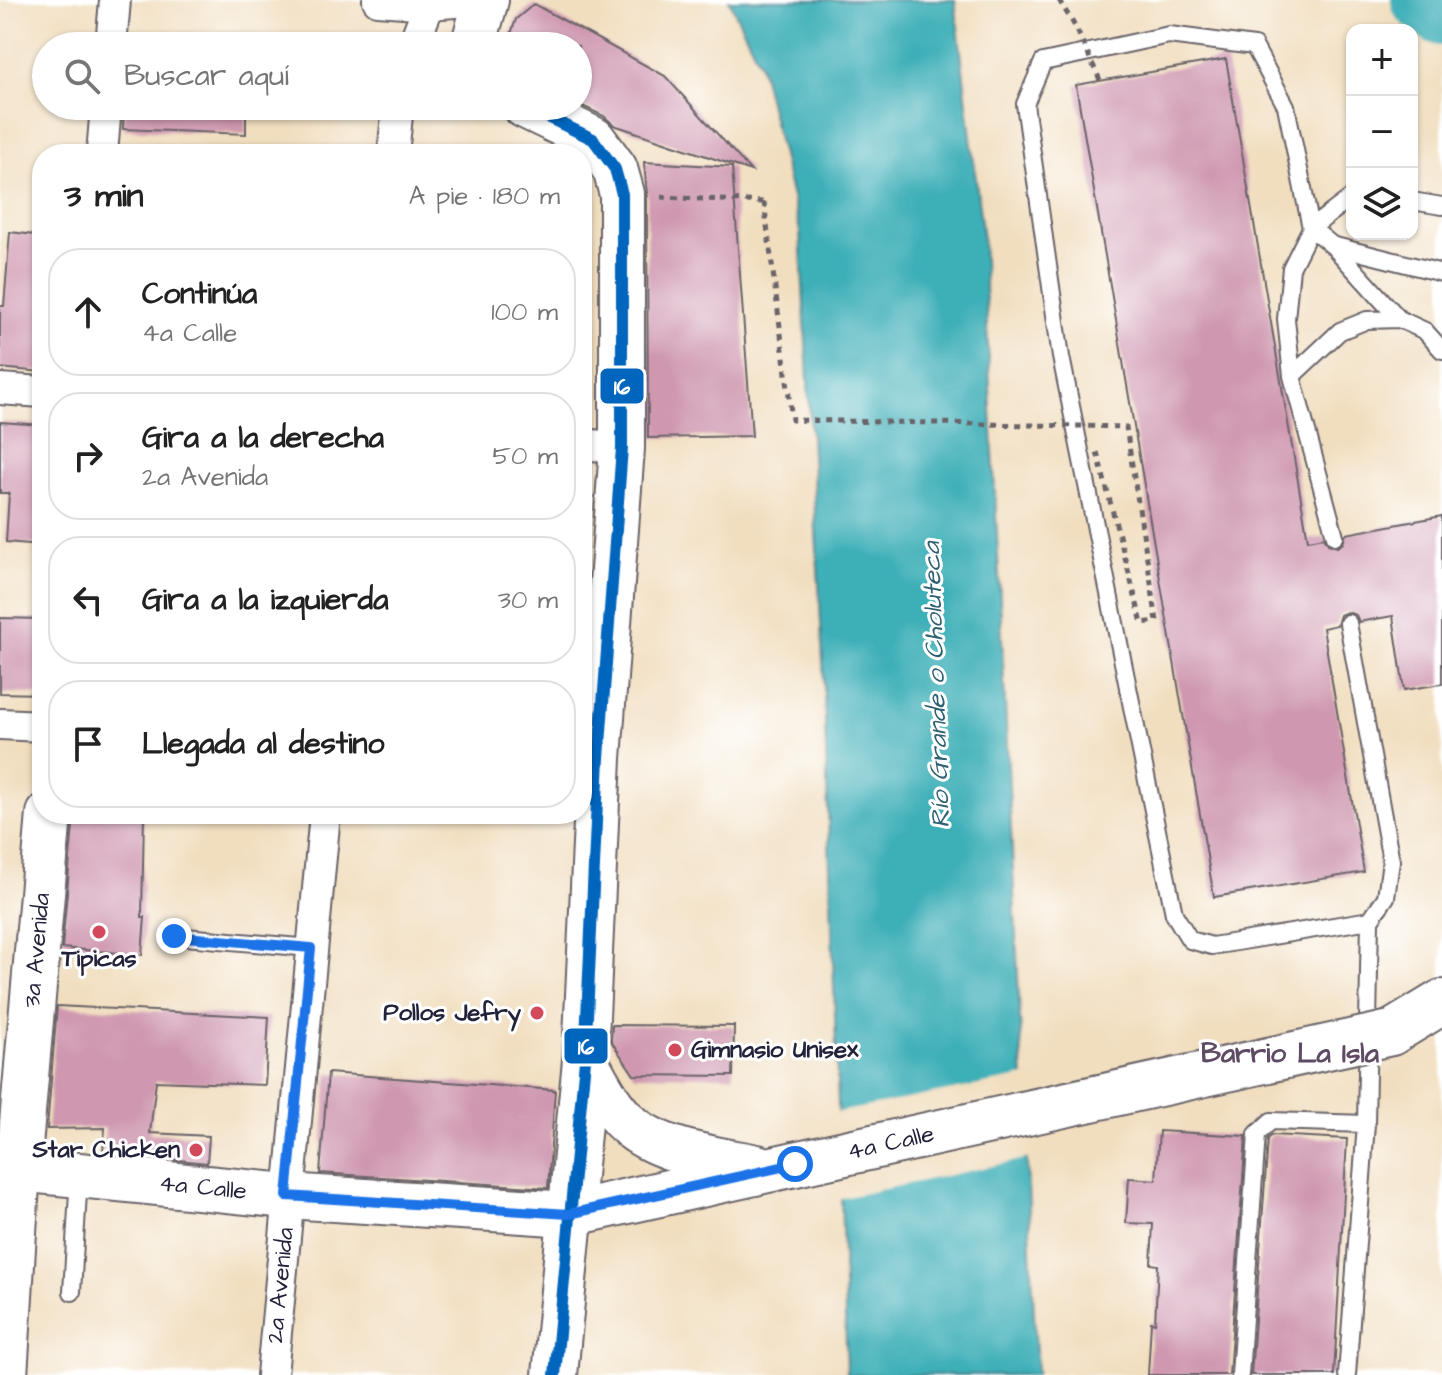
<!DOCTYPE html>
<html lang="es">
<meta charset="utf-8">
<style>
body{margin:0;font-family:"Architects Daughter",sans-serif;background:#f6f6f6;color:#222}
.controls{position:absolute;right:24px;top:24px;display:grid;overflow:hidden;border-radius:16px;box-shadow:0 2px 6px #0004}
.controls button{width:72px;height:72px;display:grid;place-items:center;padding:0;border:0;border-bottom:2px solid #e0e0e0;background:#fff;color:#222;font:40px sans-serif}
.stop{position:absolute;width:24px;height:24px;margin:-18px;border:6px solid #1a73e8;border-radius:50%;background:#fff}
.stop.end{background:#1a73e8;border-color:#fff;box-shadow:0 2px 8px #0008}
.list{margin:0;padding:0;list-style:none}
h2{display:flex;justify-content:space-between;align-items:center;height:104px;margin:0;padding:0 32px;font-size:34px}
h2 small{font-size:26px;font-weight:400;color:#767676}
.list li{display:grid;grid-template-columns:52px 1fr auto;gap:24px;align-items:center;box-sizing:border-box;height:128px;margin:0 16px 16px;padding:0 16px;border:2px solid #e0e0e0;border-radius:32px}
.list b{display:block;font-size:30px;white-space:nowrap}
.list p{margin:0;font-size:26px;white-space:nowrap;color:#767676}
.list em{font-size:26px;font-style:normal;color:#767676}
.icon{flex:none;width:44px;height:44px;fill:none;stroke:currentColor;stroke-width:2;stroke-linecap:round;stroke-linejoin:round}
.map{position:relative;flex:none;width:1442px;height:1375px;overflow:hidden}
.search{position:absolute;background:#fff;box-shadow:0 2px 6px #0004;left:32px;top:32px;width:560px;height:88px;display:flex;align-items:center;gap:20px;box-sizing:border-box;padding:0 28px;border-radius:44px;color:#767676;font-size:30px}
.panel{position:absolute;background:#fff;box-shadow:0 2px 6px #0004;left:32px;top:144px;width:560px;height:680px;border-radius:32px}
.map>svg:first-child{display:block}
.water{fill:#3eafb7;stroke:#306879;stroke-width:2}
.pier{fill:#f1debf}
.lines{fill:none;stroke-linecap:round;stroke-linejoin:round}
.river{stroke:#3eafb7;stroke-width:62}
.building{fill:#cf98b0}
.lane-casing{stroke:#6a6469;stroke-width:20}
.street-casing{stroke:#6a6469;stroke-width:34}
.secondary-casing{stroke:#6a6469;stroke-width:48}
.path{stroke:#6a6469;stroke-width:5;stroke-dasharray:6 6;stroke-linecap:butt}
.lane{stroke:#fff;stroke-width:16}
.street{stroke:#fff;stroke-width:30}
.secondary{stroke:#fff;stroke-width:44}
.secondary-bridge-casing{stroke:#6a6469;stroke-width:48;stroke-linecap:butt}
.path-bridge{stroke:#6a6469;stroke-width:5;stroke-dasharray:6 6;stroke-linecap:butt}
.secondary-bridge{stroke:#fff;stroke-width:44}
.bus-1-casing{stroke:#fff;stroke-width:18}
.bus-1{stroke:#0065bd;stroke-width:12}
.route{stroke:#1a73e8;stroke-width:10}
.poi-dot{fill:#d1495b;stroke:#fff;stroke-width:3}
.labels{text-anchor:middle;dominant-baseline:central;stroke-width:6;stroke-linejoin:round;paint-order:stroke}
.street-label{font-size:24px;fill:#22223b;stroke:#fff}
.poi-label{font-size:24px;font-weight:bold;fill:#22223b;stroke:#fff;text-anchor:end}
.water-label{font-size:26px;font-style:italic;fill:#2f6173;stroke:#fff}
.quarter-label{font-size:28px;font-weight:bold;fill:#5f4b64;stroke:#fff}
.line-badge{stroke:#fff;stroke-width:3}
.badge-label{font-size:22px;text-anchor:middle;font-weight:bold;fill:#fff}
</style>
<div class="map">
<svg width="1442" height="1375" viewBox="0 0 1442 1375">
<rect width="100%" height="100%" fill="#fff"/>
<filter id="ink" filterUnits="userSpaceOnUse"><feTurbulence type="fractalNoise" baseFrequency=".0125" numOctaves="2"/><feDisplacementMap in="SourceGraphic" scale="16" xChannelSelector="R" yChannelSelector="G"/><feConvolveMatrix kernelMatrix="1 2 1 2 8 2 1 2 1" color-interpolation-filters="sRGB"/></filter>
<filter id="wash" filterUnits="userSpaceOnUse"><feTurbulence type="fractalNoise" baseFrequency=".006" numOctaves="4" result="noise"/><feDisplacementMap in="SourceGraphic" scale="32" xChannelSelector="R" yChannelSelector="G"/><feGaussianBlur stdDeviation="1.8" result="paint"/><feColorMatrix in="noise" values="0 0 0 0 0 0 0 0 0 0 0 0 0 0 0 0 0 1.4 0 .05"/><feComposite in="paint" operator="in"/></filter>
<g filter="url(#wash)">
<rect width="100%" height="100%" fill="#f1debf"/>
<path class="water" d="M729,0h226l28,240 54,1135h-190l-24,-713 -23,-431 -40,-167z"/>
<path class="pier" d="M1026,1076l4,82 -193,41 -3,-86z"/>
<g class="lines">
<path class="river" d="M1422,0l20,15"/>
</g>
<g id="blocks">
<path class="building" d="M534,4l131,72 86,95 -137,-46 -10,-9 -26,-12v-58h-71l9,-27z
M1226,59l82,481 16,-3 4,7 9,3 6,-4 3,-9 96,-18v168l-38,6 -11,-74 -34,6 -3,-7 -9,-3 -7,3 -3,10 -14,3 41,244 -150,25 -138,-812z
M124,106h122v28l-123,-5z
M644,162l88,5 20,269 -104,2 -1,-244z
M10,232l32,4v136l-42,-4v-62h4z
M0,422l42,3v120l-36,-3 3,-49h-9z
M0,618l41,1 -1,75 -40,-1z
M74,814h70l-2,103h3l-3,38 -80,-7z
M57,1006l212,11 -4,68 -109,-4 -6,52 59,3 -2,27 -104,-11 2,-24 -58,1z
M612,1025l122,1 -1,50 -99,-1 -23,-34z
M328,1073l227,17 -7,98 -228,-15z
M1159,1131l87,5 -17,239h-81l3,-53 4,1 3,-58 -7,-1 2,-40 -27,-1 3,-45 27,2z
M1272,1135l75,4 -13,236h-83l17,-236z"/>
</g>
</g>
<g filter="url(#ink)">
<use href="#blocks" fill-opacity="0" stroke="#6a6469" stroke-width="2"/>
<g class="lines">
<defs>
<path id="lane" d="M1412,201l30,5
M1335,246l107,27
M1292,376l48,-45 27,-11 32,-1 26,12 17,19
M1335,536l-43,-160 -6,-57 5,-51 20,-40 41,-31
M1348,623l43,238 -5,36 -16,23 -158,26 -22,-6 -16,-26 -113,-557 -36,-253 18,-42 126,-27 85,11 32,60 25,122 22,18 66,73
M174,936l137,12
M72,1292l7,-116
M1240,1375l17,-241 14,-13 95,3
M1347,1375l19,-251 4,-204"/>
<g id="street">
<path d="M378,0l51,4 51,-4"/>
<path d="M111,46l4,-46"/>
<path d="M413,46l16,-42"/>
<path d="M102,154l4,-48"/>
<path d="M393,154l5,-48"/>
<path d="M0,389l42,3"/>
<path d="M582,444l40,4"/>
<path d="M0,724l42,2"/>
<path id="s1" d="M272,1375l53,-561"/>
</g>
<g id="secondary">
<path d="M473,46l13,-46"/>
<path d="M525,106l68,33 22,30 7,25v254l-23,310 -14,302 -30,315"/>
<path d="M1391,1033l51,-31"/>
<path d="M585,1060c12,21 24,47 42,63 30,29 90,36 130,44"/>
<path id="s2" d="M0,1167l287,29 282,18 226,-50"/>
<path id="s3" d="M5,1375l13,-206 31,-355"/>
</g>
</defs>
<use href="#lane" class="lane-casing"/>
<use href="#street" class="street-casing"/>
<use href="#secondary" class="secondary-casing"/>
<path class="path" d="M661,197l103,5"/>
<use href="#lane" class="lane"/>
<use href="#street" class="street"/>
<use href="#secondary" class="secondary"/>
<defs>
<g id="secondary-bridge">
<path id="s4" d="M795,1164l596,-131"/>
</g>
</defs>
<use href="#secondary-bridge" class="secondary-bridge-casing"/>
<path class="path-bridge" d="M1059,0l17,28 24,52
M764,202l28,218 334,7 31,194 -15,2 -46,-175"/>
<use href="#secondary-bridge" class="secondary-bridge"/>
<defs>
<path id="bus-1" d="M525,106l68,33 22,30 7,25v254l-23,310 -14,302 -30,315"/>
</defs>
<use href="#bus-1" class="bus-1-casing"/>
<use href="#bus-1" class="bus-1"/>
</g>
</g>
<g class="lines" filter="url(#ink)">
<path class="route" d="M174,936l137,12 -24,248 282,18 226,-50"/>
</g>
<g class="poi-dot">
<circle cx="99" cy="932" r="8"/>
<circle cx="537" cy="1013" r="8"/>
<circle cx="675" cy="1050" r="8"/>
<circle cx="196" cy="1150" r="8"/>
</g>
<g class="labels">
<g class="street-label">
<text stroke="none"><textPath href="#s3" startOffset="426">3a Avenida</textPath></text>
<text stroke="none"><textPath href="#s4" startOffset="98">4a Calle</textPath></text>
<text stroke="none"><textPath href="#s2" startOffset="204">4a Calle</textPath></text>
<text stroke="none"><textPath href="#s1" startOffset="90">2a Avenida</textPath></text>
</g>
<g class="poi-label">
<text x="99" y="959" text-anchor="middle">Tipicas</text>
<text x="521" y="1013">Pollos Jefry</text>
<text x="691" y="1050" text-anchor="start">Gimnasio Unisex</text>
<text x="180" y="1150">Star Chicken</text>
</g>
<g class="water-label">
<text transform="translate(936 685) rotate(-92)">Río Grande o Choluteca</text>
</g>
<g class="quarter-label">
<text x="1290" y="1053">Barrio La Isla</text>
</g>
</g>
<g class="line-badge">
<rect x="599" y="367" width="46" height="38" rx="8" fill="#0065bd"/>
<rect x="563" y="1027" width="46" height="38" rx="8" fill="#0065bd"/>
</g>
<g class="badge-label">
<text x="622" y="394">16</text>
<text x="586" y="1054">16</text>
</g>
</svg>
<div class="controls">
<button>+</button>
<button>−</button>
<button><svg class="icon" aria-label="layers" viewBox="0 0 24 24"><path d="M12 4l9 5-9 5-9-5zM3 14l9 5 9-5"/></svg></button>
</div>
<div class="stop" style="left:795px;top:1164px"></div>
<div class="stop end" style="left:174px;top:936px"></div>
<div class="search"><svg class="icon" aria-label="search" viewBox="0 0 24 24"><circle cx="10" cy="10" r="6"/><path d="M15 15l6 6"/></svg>Buscar aquí</div>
<section class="panel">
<h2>3 min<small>A pie · 180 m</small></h2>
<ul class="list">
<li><svg class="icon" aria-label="ahead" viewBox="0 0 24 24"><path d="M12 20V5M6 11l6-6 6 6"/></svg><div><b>Continúa</b><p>4a Calle</p></div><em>100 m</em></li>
<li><svg class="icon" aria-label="right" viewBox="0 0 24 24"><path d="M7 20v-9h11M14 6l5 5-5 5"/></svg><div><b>Gira a la derecha</b><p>2a Avenida</p></div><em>50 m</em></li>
<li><svg class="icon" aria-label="left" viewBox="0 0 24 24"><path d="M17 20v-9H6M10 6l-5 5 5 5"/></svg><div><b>Gira a la izquierda</b></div><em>30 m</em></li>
<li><svg class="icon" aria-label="arrive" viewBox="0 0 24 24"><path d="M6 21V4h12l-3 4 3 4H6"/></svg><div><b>Llegada al destino</b></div></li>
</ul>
</section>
</div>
